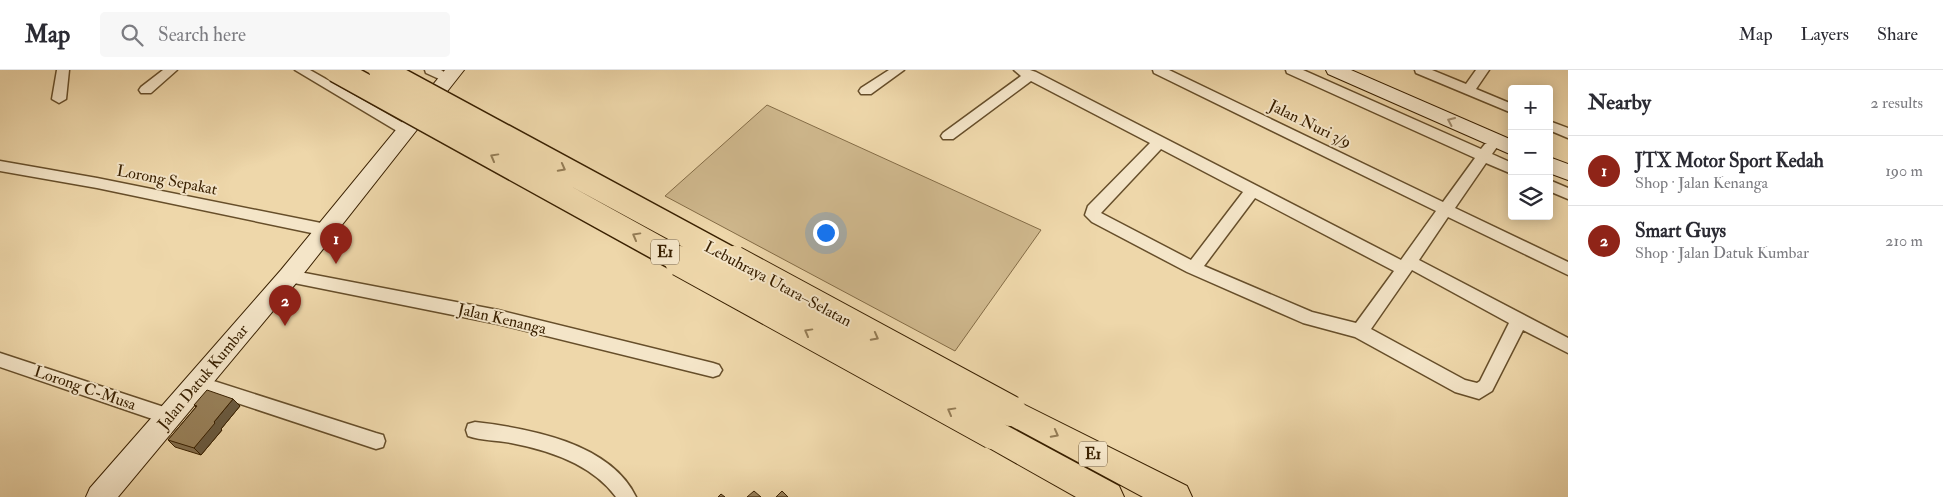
<!DOCTYPE html>
<meta charset="utf-8">
<style>
body{margin:0;font-family:"IM FELL Double Pica",serif;background:#f7f7f7;color:#2b2b33}
.controls{position:absolute;right:15px;top:15px;display:grid;overflow:hidden;border-radius:5px;box-shadow:0 2px 12px #0003}
.controls button{width:45px;height:45px;display:grid;place-items:center;padding:0;border:0;border-bottom:1px solid #e1e1e2;background:#fff;color:#2b2b33;font:25px sans-serif}
.you{position:absolute;left:825px;top:162px;width:18px;height:18px;margin:-12px;border:4px solid #fff;border-radius:50%;background:#1a73e8;box-shadow:0 0 0 8px #1a73e833}
.badge{display:grid;place-items:center;width:32px;height:32px;border-radius:50%;background:#8f2418;color:#fff;font-size:16px;font-weight:700}
.pin{position:absolute;translate:-50% -41px;filter:drop-shadow(0 1px 2px #0008)}
.pin::after{content:'';position:absolute;top:26px;width:18px;height:15px;background:inherit;clip-path:polygon(0 0,100% 0,50% 100%)}
.list{margin:0;padding:0;list-style:none}
h2{display:flex;justify-content:space-between;align-items:center;height:65px;margin:0;padding:0 20px;font-size:21px}
h2 small{font-size:16px;font-weight:400;color:#7c7c81}
.list li{display:grid;grid-template-columns:32px 1fr auto;gap:15px;align-items:center;box-sizing:border-box;height:70px;padding:0 20px;border-top:1px solid #e1e1e2}
.list b{display:block;font-size:19px;white-space:nowrap}
.list p{margin:0;font-size:16px;white-space:nowrap;color:#7c7c81}
.list em{font-size:16px;font-style:normal;color:#7c7c81}
.icon{flex:none;width:28px;height:28px;fill:none;stroke:currentColor;stroke-width:2;stroke-linecap:round;stroke-linejoin:round}
.map{position:relative;flex:none;width:1568px;height:427px;overflow:hidden}
header{display:flex;align-items:center;gap:30px;box-sizing:border-box;height:70px;padding:0 25px;background:#fff;border-bottom:1px solid #e1e1e2}
header strong{font-size:24px}
nav{display:flex;gap:28px;margin-inline-start:auto;font-size:18px}
.search{width:350px;height:45px;background:#f7f7f7;display:flex;align-items:center;gap:12px;box-sizing:border-box;padding:0 18px;border-radius:5px;color:#7c7c81;font-size:19px}
main{display:flex}
aside{flex:1;background:#fff}
.map>svg:first-child{display:block}
.green{fill:#cfb88d;stroke:#846c46}
.lines{fill:none;stroke-linecap:round;stroke-linejoin:round}
.minor-casing{stroke:#664e2a;stroke-width:3}
.secondary-casing{stroke:#392000;stroke-width:2}
.motorway-casing{stroke:#392000;stroke-width:2}
.minor{fill:#f4e5c8;fill-rule:evenodd}
.secondary{fill:#f4e5c8;fill-rule:evenodd}
.motorway{fill:#eed7aa;fill-rule:evenodd}
.motorway-bridge-far1-casing{stroke:#392000;stroke-width:27;stroke-linecap:butt}
.motorway-bridge-casing{stroke:#392000;stroke-width:32;stroke-linecap:butt}
.motorway-bridge-far1{stroke:#eed7aa;stroke-width:24}
.motorway-bridge{stroke:#eed7aa;stroke-width:30}
.wall{fill:#826d4c;stroke:#392000}
.shaded-wall{fill:#6a593e;stroke:#392000}
.building{fill:#977f58;stroke:#392000}
.oneway{stroke:#a08c6e}
.oneway2{stroke:#947c55}
.labels{text-anchor:middle;dominant-baseline:central;stroke-width:4;stroke-linejoin:round;paint-order:stroke}
.shield{fill:#f4e5c8;stroke:#715b3c;stroke-width:1}
.shield-label{font-size:15px;font-weight:bold;fill:#392000}
.street-label{font-size:16px;fill:#392000;stroke:#f4e5c8}
</style>
<header>
<strong>Map</strong>
<div class="search"><svg class="icon" aria-label="search" viewBox="0 0 24 24"><circle cx="10" cy="10" r="6"/><path d="M15 15l6 6"/></svg>Search here</div>
<nav><a>Map</a><a>Layers</a><a>Share</a></nav>
</header>
<main>
<div class="map">
<svg width="1568" height="427" viewBox="0 0 1568 427">
<rect width="100%" height="100%" fill="#eed7aa"/>
<filter id="stains"><feTurbulence type="fractalNoise" baseFrequency=".004" numOctaves="4"/><feColorMatrix values="0 0 0 0 .2 0 0 0 0 .09 0 0 0 0 .02 0 0 0 .5 -.17"/></filter>
<radialGradient id="worn" r=".72"><stop offset=".6" stop-color="#630" stop-opacity="0"/><stop offset="1" stop-color="#630" stop-opacity=".3"/></radialGradient>
<path class="green" d="M767,35l274,125 -86,121 -290,-155z"/>
<g class="lines">
<defs>
<path id="minor" d="M57,0h12l-3,29 -7,4 -7,-4z
M163,0h14l-26,23h-10l-2,-3 2,-3z
M295,0h15l102,58 2,3 -2,3h-10z
M425,0h16l14,9 -7,4 -22,-10z
M889,0h15l-33,24h-10l-2,-3 2,-3z
M1014,0h16l6,2 365,188 35,-49 -282,-138 -1,-3h16l274,132 32,-44 -188,-85 -1,-3h17l178,79 4,-5h10l2,3 -5,7 20,9v11l-26,-11 -31,45 113,54v13l-120,-58 -29,43 149,78v15l-45,-23 -31,61 -13,8 -24,-7 -100,-55 -52,-14 -116,-51 -95,-50 -7,-7 3,-9 62,-63 -119,-62 -78,58h-10l-2,-3 2,-3 78,-57zM1161,79l82,43 -52,68 -90,-47zM1255,128l139,73 -38,52 -44,-11 -108,-46zM1412,200l97,53 -29,58 -3,2 -12,-3 -94,-51z
M1415,0h17l34,14 10,-14h13l-13,19 36,15v9l-96,-40z
M1549,51l19,7v10l-19,-8z
M0,91l97,17 229,46 5,2 3,4 -3,4 -5,2 -229,-48 -97,-17z
M1549,110l19,8v11l-19,-8z
M289,200l209,40 215,53 6,2 3,5 -3,5 -6,2 -215,-53 -209,-42 -6,-2 -2,-4 2,-4z
M0,283l176,58 3,6 -3,6 -6,2 -170,-58z
M198,306l178,57 7,2 2,6 -2,6 -7,2 -184,-61 -3,-5 3,-5z
M475,352c53,6 136,21 161,75h-20c-24,-33 -68,-47 -105,-54 -14,-3 -29,-2 -43,-7l-2,-6 2,-6z"/>
<path id="secondary" d="M445,0h19l-167,212 -179,215h-32l4,-9 191,-218z
M1326,0h25l161,70v15l-184,-81z
M1549,87l19,7v16l-19,-7z"/>
<path id="motorway" d="M1011,328l176,88 5,11h-49l-143,-77 -4,-9 4,-9z
M993,350l11,4 115,62 5,11h-48l-94,-53 -5,-10 5,-10z"/>
</defs>
<use href="#minor" class="minor-casing"/>
<use href="#secondary" class="secondary-casing"/>
<use href="#motorway" class="motorway-casing"/>
<use href="#minor" class="minor"/>
<use href="#secondary" class="secondary"/>
<use href="#motorway" class="motorway"/>
<defs>
<path id="motorway-bridge-far1" d="M336,0l347,192
M381,0l355,192"/>
<path id="motorway-bridge" d="M680,191l313,173
M734,191l277,150"/>
</defs>
<use href="#motorway-bridge-far1" class="motorway-bridge-far1-casing"/>
<use href="#motorway-bridge" class="motorway-bridge-casing"/>
<use href="#motorway-bridge-far1" class="motorway-bridge-far1"/>
<use href="#motorway-bridge" class="motorway-bridge"/>
</g>
<path class="wall" d="M233,329l7,7 -19,23 1,1 -21,25 -26,-8 -7,-7 28,-33 -2,-2z"/>
<path class="shaded-wall" d="M233,329l7,7 -19,23 1,1 -21,25 -7,-7 20,-26z"/>
<path class="building" d="M207,320l26,9 -19,23 1,1 -21,25 -26,-8 29,-34 -3,-1z
M754,421l7,6h-14z
M782,421l6,6h-12z
M721,424l4,3h-7z"/>
<defs><path id="oneway-chevron" d="M-2-3.5L2.5 0L-2 3.5" fill="none" stroke-width="1.6" stroke-linecap="round" stroke-linejoin="round" transform="scale(1.25)"/></defs>
<use class="oneway" href="#oneway-chevron" transform="translate(1451 51) rotate(-156)"/>
<g class="oneway2">
<use href="#oneway-chevron" transform="translate(494 87) rotate(-151)"/>
<use href="#oneway-chevron" transform="translate(562 98) rotate(28)"/>
<use href="#oneway-chevron" transform="translate(636 166) rotate(-151)"/>
<use href="#oneway-chevron" transform="translate(808 262) rotate(-151)"/>
<use href="#oneway-chevron" transform="translate(875 267) rotate(28)"/>
<use href="#oneway-chevron" transform="translate(951 341) rotate(-151)"/>
<use href="#oneway-chevron" transform="translate(1055 364) rotate(28)"/>
</g>
<g class="labels">
<g class="shield">
<rect x="651" y="169.5" width="28" height="25" rx="4"/>
<rect x="1079" y="371.5" width="28" height="25" rx="4"/>
</g>
<g class="shield-label">
<text x="665" y="182">E1</text>
<text x="1093" y="384">E1</text>
</g>
<g class="street-label">
<text transform="translate(1310 54) rotate(26)">Jalan Nuri 3/9</text>
<text transform="translate(167 110) rotate(11)">Lorong Sepakat</text>
<text transform="translate(778 214) rotate(28)">Lebuhraya Utara–Selatan</text>
<text transform="translate(502 249) rotate(13)">Jalan Kenanga</text>
<text transform="translate(203 307) rotate(-50)">Jalan Datuk Kumbar</text>
<text transform="translate(85 318) rotate(19)">Lorong C-Musa</text>
</g>
</g>
<rect width="100%" height="100%" filter="url(#stains)"/>
<rect width="100%" height="100%" fill="url(#worn)"/>
</svg>
<div class="controls">
<button>+</button>
<button>−</button>
<button><svg class="icon" aria-label="layers" viewBox="0 0 24 24"><path d="M12 4l9 5-9 5-9-5zM3 14l9 5 9-5"/></svg></button>
</div>
<div class="you"></div>
<div class="pin badge" style="left:336px;top:194px">1</div>
<div class="pin badge" style="left:285px;top:256px">2</div>
</div>
<aside>
<h2>Nearby<small>2 results</small></h2>
<ul class="list">
<li><span class="badge">1</span><div><b>JTX Motor Sport Kedah</b><p>Shop · Jalan Kenanga</p></div><em>190 m</em></li>
<li><span class="badge">2</span><div><b>Smart Guys</b><p>Shop · Jalan Datuk Kumbar</p></div><em>210 m</em></li>
</ul>
</aside>
</main>
